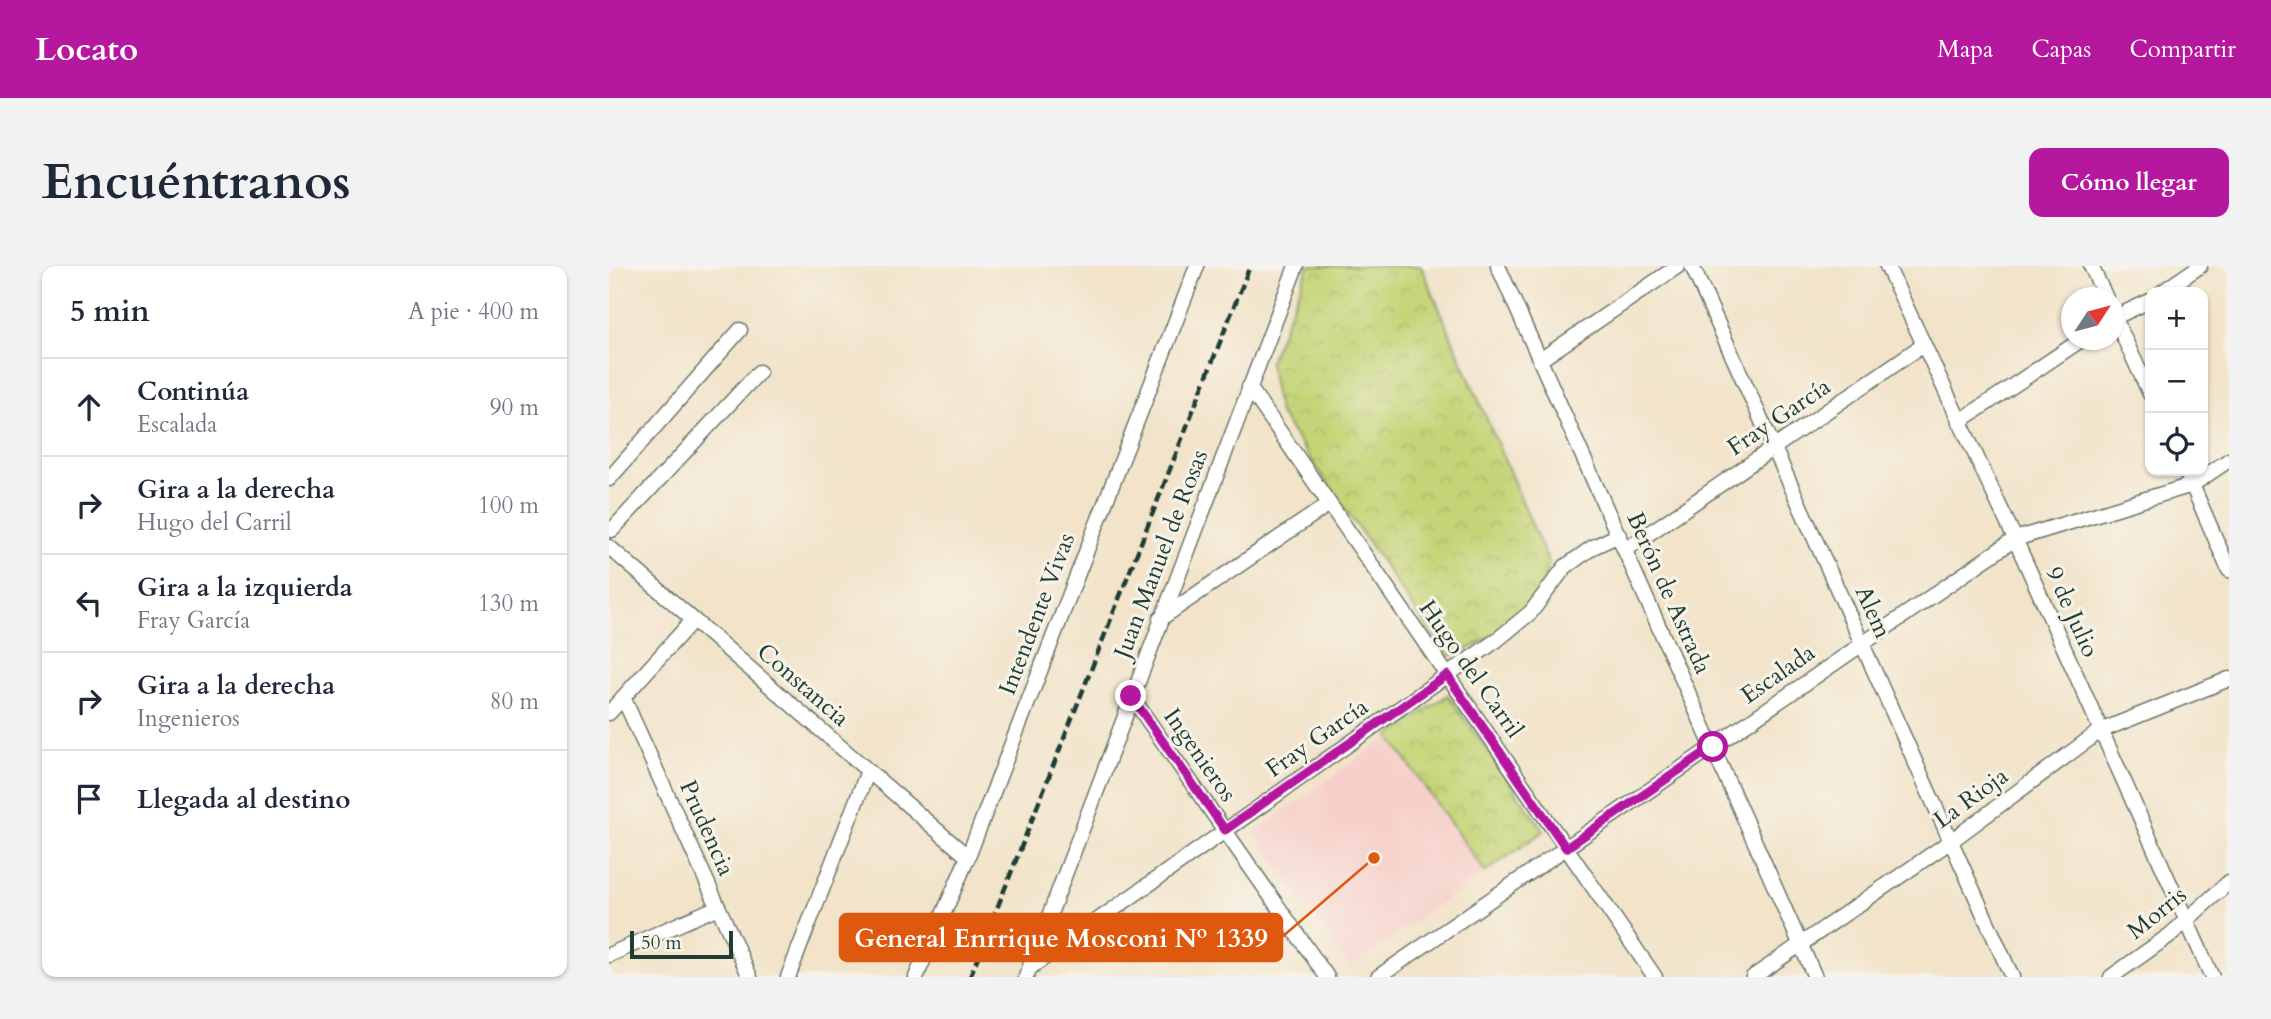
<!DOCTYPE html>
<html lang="es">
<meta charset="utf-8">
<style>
body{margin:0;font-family:Cardo,serif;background:#f2f2f3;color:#1f2937}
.controls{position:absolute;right:21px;top:21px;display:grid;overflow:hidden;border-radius:14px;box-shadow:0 2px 5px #0004}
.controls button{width:63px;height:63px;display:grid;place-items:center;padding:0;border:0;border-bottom:2px solid #e0e1e3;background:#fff;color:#1f2937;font:35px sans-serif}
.compass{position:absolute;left:1452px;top:21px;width:63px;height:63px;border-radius:50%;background:#fff;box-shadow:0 2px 5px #0004;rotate:54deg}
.scale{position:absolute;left:21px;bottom:18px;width:103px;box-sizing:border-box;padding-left:7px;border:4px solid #1f3d34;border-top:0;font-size:19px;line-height:24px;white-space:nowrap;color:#1f3d34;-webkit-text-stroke:5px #f7f3e8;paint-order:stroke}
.stop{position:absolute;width:21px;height:21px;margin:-16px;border:5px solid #b5179e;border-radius:50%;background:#fff}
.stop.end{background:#b5179e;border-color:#fff;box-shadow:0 2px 7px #0008}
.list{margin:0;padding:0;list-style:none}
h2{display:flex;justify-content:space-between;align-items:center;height:91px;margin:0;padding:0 28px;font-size:30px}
h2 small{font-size:23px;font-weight:400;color:#747a83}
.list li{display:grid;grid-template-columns:46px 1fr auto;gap:21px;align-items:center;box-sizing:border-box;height:98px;padding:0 28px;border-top:2px solid #e0e1e3}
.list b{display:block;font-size:26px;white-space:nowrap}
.list p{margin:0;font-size:23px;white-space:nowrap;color:#747a83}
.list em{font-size:23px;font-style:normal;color:#747a83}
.icon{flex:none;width:38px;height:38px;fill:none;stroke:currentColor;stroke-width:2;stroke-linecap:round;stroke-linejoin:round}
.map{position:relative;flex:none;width:1620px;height:711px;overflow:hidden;border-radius:14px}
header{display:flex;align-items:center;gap:42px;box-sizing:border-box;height:98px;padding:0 35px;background:#b5179e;color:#fff}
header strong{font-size:33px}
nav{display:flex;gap:38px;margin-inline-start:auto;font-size:24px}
.intro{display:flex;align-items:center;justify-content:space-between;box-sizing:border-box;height:168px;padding:0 42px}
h1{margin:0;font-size:49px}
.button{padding:18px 32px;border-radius:14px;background:#b5179e;color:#fff;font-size:24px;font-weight:700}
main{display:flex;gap:42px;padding:0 42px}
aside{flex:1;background:#fff;border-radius:14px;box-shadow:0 2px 5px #0004}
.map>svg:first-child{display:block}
.built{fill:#f7d0cb}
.park{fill:url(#park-crowns);stroke:#728855;stroke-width:2}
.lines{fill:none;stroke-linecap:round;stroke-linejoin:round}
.minor-casing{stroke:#697768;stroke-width:17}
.minor{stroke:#fff;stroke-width:14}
.rail{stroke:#1f3d34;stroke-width:4.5;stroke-dasharray:10 5;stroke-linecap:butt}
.route{stroke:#b5179e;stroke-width:9}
.labels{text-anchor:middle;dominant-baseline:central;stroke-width:6;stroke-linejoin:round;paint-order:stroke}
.street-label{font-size:24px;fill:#1f3d34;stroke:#f7f3e8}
.leader{fill:none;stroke:#de580e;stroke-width:2.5}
.callout-dot{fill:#de580e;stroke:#f7f3e8;stroke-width:2.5}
.callout{fill:#de580e;stroke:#de580e;stroke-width:2.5}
.callout-label{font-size:26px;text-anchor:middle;font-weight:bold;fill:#fff}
</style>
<header>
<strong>Locato</strong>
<nav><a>Mapa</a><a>Capas</a><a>Compartir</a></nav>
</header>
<div class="intro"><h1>Encuéntranos</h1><a class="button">Cómo llegar</a></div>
<main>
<aside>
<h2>5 min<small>A pie · 400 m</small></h2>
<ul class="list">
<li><svg class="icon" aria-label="ahead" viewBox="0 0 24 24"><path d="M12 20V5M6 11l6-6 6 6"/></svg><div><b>Continúa</b><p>Escalada</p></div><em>90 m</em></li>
<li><svg class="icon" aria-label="right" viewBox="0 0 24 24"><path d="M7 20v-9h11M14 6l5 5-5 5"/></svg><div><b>Gira a la derecha</b><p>Hugo del Carril</p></div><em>100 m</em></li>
<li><svg class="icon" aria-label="left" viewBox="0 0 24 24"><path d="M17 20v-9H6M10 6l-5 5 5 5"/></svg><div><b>Gira a la izquierda</b><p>Fray García</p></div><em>130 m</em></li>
<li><svg class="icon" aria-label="right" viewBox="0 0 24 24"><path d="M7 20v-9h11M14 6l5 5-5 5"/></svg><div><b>Gira a la derecha</b><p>Ingenieros</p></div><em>80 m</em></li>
<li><svg class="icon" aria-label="arrive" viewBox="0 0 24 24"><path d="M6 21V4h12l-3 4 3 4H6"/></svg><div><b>Llegada al destino</b></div></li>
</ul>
</aside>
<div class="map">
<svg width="1620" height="711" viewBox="0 0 1620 711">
<defs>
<pattern id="park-crowns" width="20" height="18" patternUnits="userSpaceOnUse" patternTransform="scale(1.75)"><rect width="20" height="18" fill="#c5d476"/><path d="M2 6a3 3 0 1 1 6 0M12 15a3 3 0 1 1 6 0" fill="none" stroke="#a9b767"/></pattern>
</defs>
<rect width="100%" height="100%" fill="#f7f3e8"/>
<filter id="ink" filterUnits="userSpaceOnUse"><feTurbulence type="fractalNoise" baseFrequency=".0143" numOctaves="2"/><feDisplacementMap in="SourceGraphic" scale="14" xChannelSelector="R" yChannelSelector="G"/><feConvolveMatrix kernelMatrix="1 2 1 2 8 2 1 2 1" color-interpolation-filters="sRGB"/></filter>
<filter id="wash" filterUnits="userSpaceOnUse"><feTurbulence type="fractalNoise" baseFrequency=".00686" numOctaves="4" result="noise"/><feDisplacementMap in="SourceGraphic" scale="28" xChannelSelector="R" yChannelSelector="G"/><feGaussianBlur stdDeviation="1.57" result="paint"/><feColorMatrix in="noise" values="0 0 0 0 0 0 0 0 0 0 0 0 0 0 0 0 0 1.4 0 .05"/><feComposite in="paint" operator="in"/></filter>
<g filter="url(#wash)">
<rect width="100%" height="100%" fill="#f2e3c9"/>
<path class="built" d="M780,470l96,136 -135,95 -96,-135z"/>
<path class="park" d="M700,0h112l128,298c-3,8 -5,18 -9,26 -11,24 -66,61 -91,66l-18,-23 -152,-220 -10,-50z
M839,429l96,136 -59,41 -96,-136z"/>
</g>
<g filter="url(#ink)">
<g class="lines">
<defs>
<path id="minor" d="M889,0l317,711
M1083,0l320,711
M1278,0l128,273 197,438
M1482,0l15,32
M1553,26l38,-26
M1504,48l37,80
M1504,52l37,-17
M931,94l138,-94
M640,121l406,590
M1350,156l122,-82
M1577,205l43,99
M0,213l131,-149
M3,264l147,-158
M0,281l359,310
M1016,284l298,-205
M551,353l169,-115
M522,430l196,281
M14,431l127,280
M0,447l84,-93
M0,689l109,-48
M422,701l466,-327 34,-28 34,-45 28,-20 26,-12
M179,711l80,-206
M307,711l52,-120 229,-591
M417,711l270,-711
M769,711l637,-438 177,-54 37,-25
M1144,711l198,-136 149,-110 129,-52
M1502,711l59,-42 59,-53"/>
</defs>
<use href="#minor" class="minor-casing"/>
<use href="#minor" class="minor"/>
<path class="rail" d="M361,711l280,-711"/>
</g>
</g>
<g class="lines" filter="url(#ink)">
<path class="route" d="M522,430l94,134 222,-155 119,173 147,-101"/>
</g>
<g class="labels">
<g class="street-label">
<text transform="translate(1170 151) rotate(-34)">Fray García</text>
<text transform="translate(552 288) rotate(-69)">Juan Manuel de Rosas</text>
<text transform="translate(1060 327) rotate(66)">Berón de Astrada</text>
<text transform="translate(1264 346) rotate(66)">Alem</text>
<text transform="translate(1463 346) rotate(66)">9 de Julio</text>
<text transform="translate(428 348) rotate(-69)">Intendente Vivas</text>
<text transform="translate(862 403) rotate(55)">Hugo del Carril</text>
<text transform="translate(1169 408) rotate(-35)">Escalada</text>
<text transform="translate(194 419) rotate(41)">Constancia</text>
<text transform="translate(708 472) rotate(-35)">Fray García</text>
<text transform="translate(591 489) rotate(55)">Ingenieros</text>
<text transform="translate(1362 532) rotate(-36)">La Rioja</text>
<text transform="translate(98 562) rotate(66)">Prudencia</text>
<text transform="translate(1548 647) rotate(-39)">Morris</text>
</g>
</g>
<path class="leader" d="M765 592L673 671"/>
<circle class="callout-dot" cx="765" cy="592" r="7"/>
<rect class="callout" x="231" y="648" width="442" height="47" rx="7"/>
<g class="callout-label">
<text x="452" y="681">General Enrrique Mosconi Nº 1339</text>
</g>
</svg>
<div class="controls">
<button>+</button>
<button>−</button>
<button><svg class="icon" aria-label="locate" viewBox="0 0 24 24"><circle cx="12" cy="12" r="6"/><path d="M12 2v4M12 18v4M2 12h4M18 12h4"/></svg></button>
</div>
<svg class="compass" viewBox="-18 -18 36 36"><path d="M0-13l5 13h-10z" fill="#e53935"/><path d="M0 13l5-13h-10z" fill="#747a83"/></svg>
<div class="scale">50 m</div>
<div class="stop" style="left:1104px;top:481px"></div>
<div class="stop end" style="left:522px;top:430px"></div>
</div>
</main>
